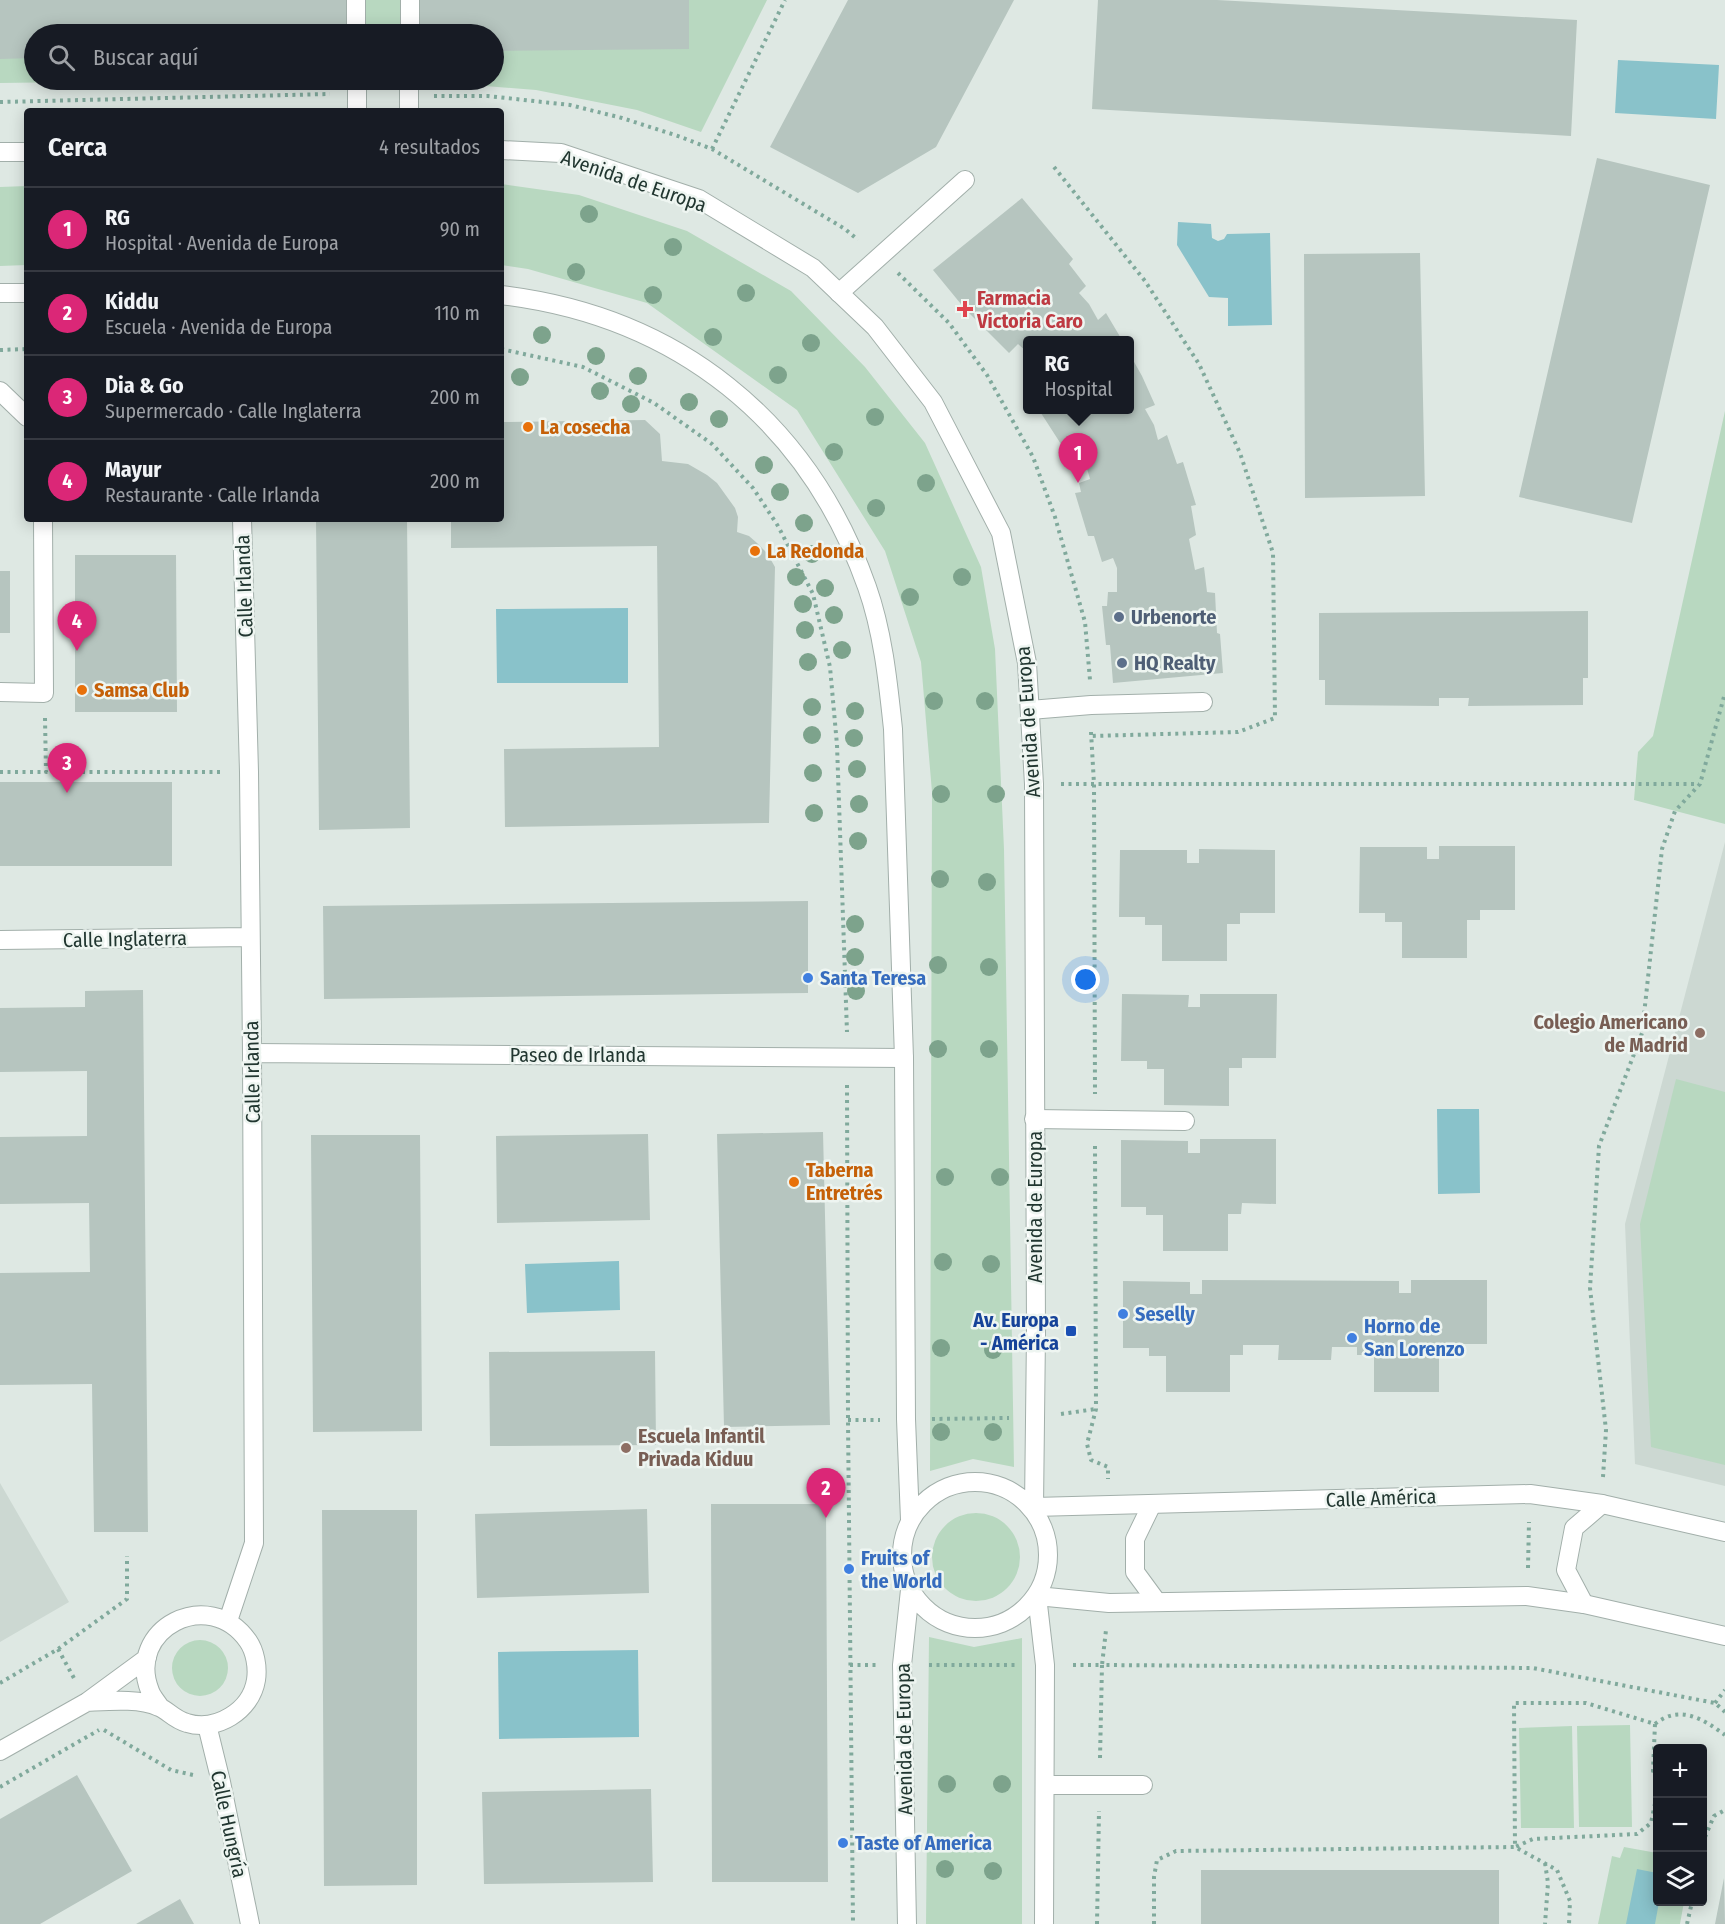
<!DOCTYPE html>
<html lang="es">
<meta charset="utf-8">
<style>
body{margin:0;font-family:"Fira Sans Condensed",sans-serif;background:#20242c;color:#f1f3f6}
.controls{position:absolute;right:18px;bottom:18px;display:grid;overflow:hidden;border-radius:6px;box-shadow:0 3px 15px #0003}
.controls button{width:54px;height:54px;display:grid;place-items:center;padding:0;border:0;border-bottom:2px solid #363941;background:#171b24;color:#f1f3f6;font:30px sans-serif}
.you{position:absolute;left:1086px;top:980px;width:21px;height:21px;margin:-15px;border:4px solid #fff;border-radius:50%;background:#1a73e8;box-shadow:0 0 0 9px #1a73e833}
.badge{display:grid;place-items:center;width:39px;height:39px;border-radius:50%;background:#db2777;color:#fff;font-size:20px;font-weight:700}
.pin{position:absolute;translate:-50% -50px;filter:drop-shadow(0 2px 3px #0008)}
.pin::after{content:'';position:absolute;top:32px;width:21px;height:18px;background:inherit;clip-path:polygon(0 0,100% 0,50% 100%)}
.popup{position:absolute;left:1023px;top:336px;width:111px;height:78px;box-sizing:border-box;display:grid;place-content:center;border-radius:6px;background:#171b24;filter:drop-shadow(0 2px 4px #0005);font-size:20px;white-space:nowrap;color:#9ea1a6}
.popup b{font-size:22px;color:#f1f3f6}
.popup::after{content:'';position:absolute;left:50%;top:100%;margin-left:-12px;border:12px solid transparent;border-top-color:#171b24}
.list{margin:0;padding:0;list-style:none}
h2{display:flex;justify-content:space-between;align-items:center;height:78px;margin:0;padding:0 24px;font-size:26px}
h2 small{font-size:20px;font-weight:400;color:#9ea1a6}
.list li{display:grid;grid-template-columns:39px 1fr auto;gap:18px;align-items:center;box-sizing:border-box;height:84px;padding:0 24px;border-top:2px solid #363941}
.list b{display:block;font-size:22px;white-space:nowrap}
.list p{margin:0;font-size:20px;white-space:nowrap;color:#9ea1a6}
.list em{font-size:20px;font-style:normal;color:#9ea1a6}
.icon{flex:none;width:33px;height:33px;fill:none;stroke:currentColor;stroke-width:2;stroke-linecap:round;stroke-linejoin:round}
.map{position:relative;flex:none;width:1725px;height:1924px;overflow:hidden}
.search{position:absolute;background:#171b24;box-shadow:0 3px 15px #0003;left:24px;top:24px;width:480px;height:66px;display:flex;align-items:center;gap:15px;box-sizing:border-box;padding:0 21px;border-radius:33px;color:#9ea1a6;font-size:22px}
.panel{position:absolute;background:#171b24;box-shadow:0 3px 15px #0003;left:24px;top:108px;width:480px;height:414px;border-radius:6px}
.map>svg:first-child{display:block}
.built{fill:#ccd8d2}
.green{fill:#b8d8c0}
.water{fill:#89c2ca}
.building{fill:#b6c5bf}
.lines{fill:none;stroke-linecap:round;stroke-linejoin:round}
.service-casing{stroke:#a2afaa;stroke-width:20}
.pedestrian-casing{stroke:#a2afaa;stroke-width:20}
.minor-casing{stroke:#a2afaa;stroke-width:20}
.tertiary-casing{stroke:#a2afaa;stroke-width:20}
.path{stroke:#80a99c;stroke-width:4;stroke-dasharray:3 4.5;stroke-linecap:butt}
.service{stroke:#fff;stroke-width:18}
.pedestrian{stroke:#fff;stroke-width:18}
.minor{stroke:#fff;stroke-width:18}
.tertiary{stroke:#fff;stroke-width:18}
.tree{fill:#7da38c}
.health-dot{fill:#e0444e;stroke:#eef5f1;stroke-width:2}
.food-dot{fill:#e8710a;stroke:#eef5f1;stroke-width:2}
.service-dot{fill:#5c6f8a;stroke:#eef5f1;stroke-width:2}
.shop-dot{fill:#3f7fe0;stroke:#eef5f1;stroke-width:2}
.education-dot{fill:#8d6e63;stroke:#eef5f1;stroke-width:2}
.transit-dot{fill:#1a4fb4;stroke:#eef5f1;stroke-width:2}
.labels{text-anchor:middle;dominant-baseline:central;stroke-width:5;stroke-linejoin:round;paint-order:stroke}
.street-label{font-size:20px;fill:#213630;stroke:#eef5f1}
.health-label{font-size:20px;font-weight:bold;fill:#be3a42;stroke:#eef5f1;text-anchor:start}
.food-label{font-size:20px;font-weight:bold;fill:#c56008;stroke:#eef5f1;text-anchor:start}
.service-label{font-size:20px;font-weight:bold;fill:#4e5e75;stroke:#eef5f1;text-anchor:start}
.shop-label{font-size:20px;font-weight:bold;fill:#366cbe;stroke:#eef5f1;text-anchor:start}
.education-label{font-size:20px;font-weight:bold;fill:#785e54;stroke:#eef5f1;text-anchor:end}
.transit-label{font-size:20px;font-weight:bold;fill:#164399;stroke:#eef5f1;text-anchor:end}
</style>
<div class="map">
<svg width="1725" height="1924" viewBox="0 0 1725 1924">
<rect width="100%" height="100%" fill="#dee8e3"/>
<path class="built" d="M1725,842v644l-90,-22 -10,-240z
M0,1483l69,119 -69,40z"/>
<path class="green" d="M0,0h767l-66,132 -64,-22 -101,-20 -125,-10h83v-46h-460v46h190l-224,3z
M501,184l78,11 108,36 104,60 74,76 60,76 56,124 14,82 9,200 10,618 -41,-8 -43,12 2,-679 -11,-130 -36,-111 -88,-141 -150,-107 -119,-34 -27,-4z
M27,186v79l-27,1v-79z
M1725,411v413l-91,-24 4,-48 15,-16z
M1676,1079l49,13v373l-74,-18 -11,-223z
M932 1557a44 44 0 1 1 88 0a44 44 0 1 1-88 0Z
M929,1637l45,10 48,-9v286h-96z
M172 1668a28 28 0 1 1 56 0a28 28 0 1 1-56 0Z
M1630,1725l2,102h-53l-2,-101z
M1572,1726l2,102h-53l-2,-100z
M1624,1847l33,6 1,49h26l-4,22h-82l14,-68 8,2z"/>
<path class="water" d="M1618,60l101,5 -3,54 -101,-6z
M1178,222l33,2 1,14 6,3 6,-2 3,-5 43,-1 2,92 -44,1v-28l-19,-1 -32,-52z
M628,608v75h-131l-1,-74z
M1479,1109l1,84 -42,1 -1,-85z
M619,1261l1,49 -93,3 -2,-49z
M638,1650l1,87 -140,2 -1,-87z
M1637,1869l20,4 1,29h1l-4,22h-29z"/>
<path class="building" d="M0,0h346v34h-312v24l-34,1z
M420,0h269v49l-195,2v-17h-74z
M848,0h166l-78,147 -78,46 -88,-46z
M1098,0h119l360,20 -6,116 -479,-27z
M1597,158l113,27 -78,338 -113,-26z
M1022,198l51,61 -4,5 17,22 -7,7 10,11 9,16 8,-7 16,27h-95v12l-9,-8 -9,9 -44,-44 -32,-39z
M1420,253l5,243 -120,2 -1,-244z
M1129,353l13,23 13,29 -10,4 9,16 4,15 9,-5 10,29 6,-2 13,43 -5,1 5,29 -7,4 6,31 9,-3 3,25 8,1 2,40 3,1 3,39 -110,10 -3,-38h-4l-4,-39h5l1,-14h9v-24l-4,-10 -11,4 -8,-26h-6l-13,-43 6,-1 -2,-9 11,-4 -6,-21 -8,-8 -8,5 -29,-45h90z
M645,420l15,14 2,27 26,3 19,11 10,8 18,25 3,9 -1,15 12,4 8,7 10,10 8,14 -6,256 -264,4 -1,-78 155,-2 -2,-201 -206,2v-29h50v-97z
M316,519h91l3,309 -91,2z
M75,555h101l1,157h-102z
M0,571h10v62h-10z
M1588,611v67h-5v27l-115,1 1,-8h-30v8l-114,-1v-25h-6v-67z
M0,782h172v84h-172z
M1439,846h76v64h-35v10h-13v38h-65v-36h-17v-9h-26l1,-66h67v12h12z
M1199,849l76,1v63h-35v11h-13v37h-65v-36h-17v-8h-26l1,-67h67v13h12z
M808,901v92l-484,6 -1,-93z
M143,990l5,542h-54l-2,-148 -92,1v-112l90,-1 -1,-69 -89,1v-67l87,-1v-65l-87,1v-64l85,-1v-16z
M1122,994l67,1 -1,12h12v-13h77l-1,64h-34v10h-13v38l-65,-1v-36h-17v-8h-26z
M823,1132l7,293 -106,2 -7,-293z
M648,1134l2,86 -153,3 -1,-87z
M311,1135h109l2,296 -109,1z
M1200,1139h76v65l-34,-1 -1,11h-13v37h-65v-36h-17v-8h-25v-67l67,1v12h12z
M1202,1280l197,1v12h12v-13h76v64h-35v10h-13v38h-65v-37h-17v-8h-25l-1,13h-53l1,-15h-36v10h-13v37h-64v-36h-17v-8h-26v-67l67,1v12h12z
M655,1351l1,94 -166,1 -1,-94z
M711,1504h115l2,378h-116z
M647,1509l2,84 -172,5 -2,-84z
M322,1510h95v375l-93,1z
M77,1775l55,96 -92,53h-40v-105z
M651,1789l2,93 -169,2 -2,-92z
M1201,1870h298v54h-298z
M1724,1878l1,46h-10z
M180,1899l14,25h-58z"/>
<g class="lines">
<defs>
<path id="service" d="M356,0v34
M410,34v-34
M357,80v31
M409,111v-31
M839,293l126,-113
M0,391l27,26
M0,692l44,1 -1,-174
M1030,710l61,-5 112,-3
M1034,1119l151,2
M1152,1504l-17,35v33l22,30
M1584,1604l-18,-34 8,-42 28,-24
M1045,1785h98"/>
<path id="pedestrian" d="M242,519l7,253 3,281
M0,940l250,-3
M207,1725l14,57 29,142"/>
<path id="minor" d="M1034,1507l496,-13 72,10 123,28
M1037,1596l72,7 418,-7 57,8 141,32
M228,1621l26,-78 -2,-490 652,5
M87,1702c21,-1 53,-4 72,5 10,4 14,12 28,16 29,9 64,-12 69,-43 2,-13 -1,-29 -8,-39 -39,-56 -123,-12 -98,50 2,6 7,11 10,16
M0,1751l87,-49 60,-44"/>
<path id="tertiary" d="M501,150l60,3 138,46 114,69 62,59 58,75 68,131 26,130 7,121 2,549 -2,174
M0,152h27
M0,293h27
M501,295c176,21 307,125 366,292 16,45 21,95 26,142l11,329 2,361 4,101
M902 1555a73 73 0 1 1 146 0a73 73 0 1 1-146 0Z
M1037,1596l8,69 -1,259
M907,1924l-5,-259 8,-75"/>
</defs>
<use href="#service" class="service-casing"/>
<use href="#pedestrian" class="pedestrian-casing"/>
<use href="#minor" class="minor-casing"/>
<use href="#tertiary" class="tertiary-casing"/>
<path class="path" d="M434,96h54l82,9 52,13 56,18 34,13 133,80 13,11
M0,102l330,-8
M712,149l73,-149
M1054,167l91,114 54,83 41,89 33,100 2,165 -37,14 -147,4
M898,273l51,50 38,52 46,82 22,60 30,105 5,58
M501,349l82,18 71,36 58,41 41,44 25,38 35,68 17,73 7,78 10,287
M0,350l27,-1
M45,718l1,54h175
M1091,732l3,52 1,310
M0,772h46
M1061,784h638
M847,1085l1,335 5,504
M1095,1146l1,263 -9,35 4,16 17,7v12
M1061,1414l35,-5
M932,1419l77,-1
M848,1420h32
M1603,1477l3,-47 -16,-142 9,-142 43,-113 20,-184 13,-38 25,-27 25,-91
M1528,1568l1,-46
M58,1649l17,31
M850,1665h26
M929,1665h88
M1073,1665h29l4,-35
M0,1683l58,-34 69,-50v-43
M1715,1703l10,-13
M1655,1724c25,-20 48,-5 70,11
M104,1730l67,40 22,5
M1100,1758l2,-93 431,3 182,35 10,9
M1658,1778l-5,-7 2,-47 -69,-21h-72l1,144 18,-8 104,-5 14,-11 7,-34
M0,1787l99,-57
M1702,1844l12,-28 11,-6
M1545,1863l3,20 -3,41
M1097,1924l2,-113
M1154,1924v-47l3,-17 19,-9 339,-4 42,23 13,31 -1,23
M1687,1924l5,-22"/>
<use href="#service" class="service"/>
<use href="#pedestrian" class="pedestrian"/>
<use href="#minor" class="minor"/>
<use href="#tertiary" class="tertiary"/>
</g>
<g class="tree">
<circle cx="589" cy="214" r="9"/>
<circle cx="673" cy="247" r="9"/>
<circle cx="576" cy="272" r="9"/>
<circle cx="746" cy="293" r="9"/>
<circle cx="653" cy="295" r="9"/>
<circle cx="542" cy="335" r="9"/>
<circle cx="713" cy="337" r="9"/>
<circle cx="811" cy="343" r="9"/>
<circle cx="596" cy="356" r="9"/>
<circle cx="778" cy="375" r="9"/>
<circle cx="638" cy="376" r="9"/>
<circle cx="520" cy="377" r="9"/>
<circle cx="600" cy="391" r="9"/>
<circle cx="689" cy="402" r="9"/>
<circle cx="631" cy="404" r="9"/>
<circle cx="875" cy="417" r="9"/>
<circle cx="719" cy="419" r="9"/>
<circle cx="834" cy="452" r="9"/>
<circle cx="764" cy="465" r="9"/>
<circle cx="926" cy="483" r="9"/>
<circle cx="780" cy="492" r="9"/>
<circle cx="876" cy="508" r="9"/>
<circle cx="804" cy="523" r="9"/>
<circle cx="812" cy="554" r="9"/>
<circle cx="796" cy="577" r="9"/>
<circle cx="962" cy="577" r="9"/>
<circle cx="825" cy="588" r="9"/>
<circle cx="910" cy="597" r="9"/>
<circle cx="803" cy="604" r="9"/>
<circle cx="834" cy="615" r="9"/>
<circle cx="805" cy="630" r="9"/>
<circle cx="842" cy="650" r="9"/>
<circle cx="808" cy="662" r="9"/>
<circle cx="934" cy="701" r="9"/>
<circle cx="985" cy="701" r="9"/>
<circle cx="812" cy="707" r="9"/>
<circle cx="855" cy="711" r="9"/>
<circle cx="812" cy="735" r="9"/>
<circle cx="854" cy="738" r="9"/>
<circle cx="857" cy="769" r="9"/>
<circle cx="813" cy="773" r="9"/>
<circle cx="941" cy="794" r="9"/>
<circle cx="996" cy="794" r="9"/>
<circle cx="859" cy="804" r="9"/>
<circle cx="814" cy="813" r="9"/>
<circle cx="858" cy="841" r="9"/>
<circle cx="940" cy="879" r="9"/>
<circle cx="987" cy="882" r="9"/>
<circle cx="855" cy="924" r="9"/>
<circle cx="855" cy="957" r="9"/>
<circle cx="938" cy="965" r="9"/>
<circle cx="989" cy="967" r="9"/>
<circle cx="856" cy="991" r="9"/>
<circle cx="938" cy="1049" r="9"/>
<circle cx="989" cy="1049" r="9"/>
<circle cx="945" cy="1177" r="9"/>
<circle cx="1000" cy="1177" r="9"/>
<circle cx="943" cy="1262" r="9"/>
<circle cx="991" cy="1264" r="9"/>
<circle cx="941" cy="1348" r="9"/>
<circle cx="993" cy="1350" r="9"/>
<circle cx="941" cy="1432" r="9"/>
<circle cx="993" cy="1432" r="9"/>
<circle cx="947" cy="1784" r="9"/>
<circle cx="1002" cy="1784" r="9"/>
<circle cx="945" cy="1869" r="9"/>
<circle cx="993" cy="1871" r="9"/>
</g>
<path class="health-dot" d="M962 300h6v6h6v6h-6v6h-6v-6h-6v-6h6z"/>
<g class="food-dot">
<circle cx="528" cy="427" r="6"/>
<circle cx="755" cy="551" r="6"/>
<circle cx="82" cy="690" r="6"/>
<circle cx="794" cy="1182" r="6"/>
</g>
<g class="service-dot">
<circle cx="1119" cy="617" r="6"/>
<circle cx="1122" cy="663" r="6"/>
</g>
<g class="shop-dot">
<circle cx="808" cy="978" r="6"/>
<circle cx="1123" cy="1314" r="6"/>
<circle cx="1352" cy="1338" r="6"/>
<circle cx="849" cy="1569" r="6"/>
<circle cx="843" cy="1843" r="6"/>
</g>
<g class="education-dot">
<circle cx="1700" cy="1033" r="6"/>
<circle cx="626" cy="1448" r="6"/>
</g>
<rect class="transit-dot" x="1065" y="1325" width="12" height="12" rx="3"/>
<g class="labels">
<g class="street-label">
<text transform="translate(634 181) rotate(19)">Avenida de Europa</text>
<text transform="translate(244 586) rotate(-92)">Calle Irlanda</text>
<text transform="translate(1028 722) rotate(-94)">Avenida de Europa</text>
<text transform="translate(125 939) rotate(-1)">Calle Inglaterra</text>
<text x="578" y="1055">Paseo de Irlanda</text>
<text transform="translate(252 1072) rotate(-91)">Calle Irlanda</text>
<text transform="translate(1035 1207) rotate(-90)">Avenida de Europa</text>
<text transform="translate(1381 1498) rotate(-2)">Calle América</text>
<text transform="translate(904 1739) rotate(-91)">Avenida de Europa</text>
<text transform="translate(229 1824) rotate(78)">Calle Hungría</text>
</g>
<g class="health-label">
<text x="977" y="298">Farmacia<tspan x="977" dy="23">Victoria Caro</tspan></text>
</g>
<g class="food-label">
<text x="540" y="427">La cosecha</text>
<text x="767" y="551">La Redonda</text>
<text x="94" y="690">Samsa Club</text>
<text x="806" y="1170">Taberna<tspan x="806" dy="23">Entretrés</tspan></text>
</g>
<g class="service-label">
<text x="1131" y="617">Urbenorte</text>
<text x="1134" y="663">HQ Realty</text>
</g>
<g class="shop-label">
<text x="820" y="978">Santa Teresa</text>
<text x="1135" y="1314">Seselly</text>
<text x="1364" y="1326">Horno de<tspan x="1364" dy="23">San Lorenzo</tspan></text>
<text x="861" y="1558">Fruits of<tspan x="861" dy="23">the World</tspan></text>
<text x="855" y="1843">Taste of America</text>
</g>
<g class="education-label">
<text x="1688" y="1022">Colegio Americano<tspan x="1688" dy="23">de Madrid</tspan></text>
<text x="638" y="1436" text-anchor="start">Escuela Infantil<tspan x="638" dy="23">Privada Kiduu</tspan></text>
</g>
<g class="transit-label">
<text x="1059" y="1320">Av. Europa<tspan x="1059" dy="23">- América</tspan></text>
</g>
</g>
</svg>
<div class="controls">
<button>+</button>
<button>−</button>
<button><svg class="icon" aria-label="layers" viewBox="0 0 24 24"><path d="M12 4l9 5-9 5-9-5zM3 14l9 5 9-5"/></svg></button>
</div>
<div class="you"></div>
<div class="pin badge" style="left:1078px;top:483px">1</div>
<div class="popup"><b>RG</b>Hospital</div>
<div class="pin badge" style="left:826px;top:1518px">2</div>
<div class="pin badge" style="left:67px;top:793px">3</div>
<div class="pin badge" style="left:77px;top:651px">4</div>
<div class="search"><svg class="icon" aria-label="search" viewBox="0 0 24 24"><circle cx="10" cy="10" r="6"/><path d="M15 15l6 6"/></svg>Buscar aquí</div>
<section class="panel">
<h2>Cerca<small>4 resultados</small></h2>
<ul class="list">
<li><span class="badge">1</span><div><b>RG</b><p>Hospital · Avenida de Europa</p></div><em>90 m</em></li>
<li><span class="badge">2</span><div><b>Kiddu</b><p>Escuela · Avenida de Europa</p></div><em>110 m</em></li>
<li><span class="badge">3</span><div><b>Dia &amp; Go</b><p>Supermercado · Calle Inglaterra</p></div><em>200 m</em></li>
<li><span class="badge">4</span><div><b>Mayur</b><p>Restaurante · Calle Irlanda</p></div><em>200 m</em></li>
</ul>
</section>
</div>
